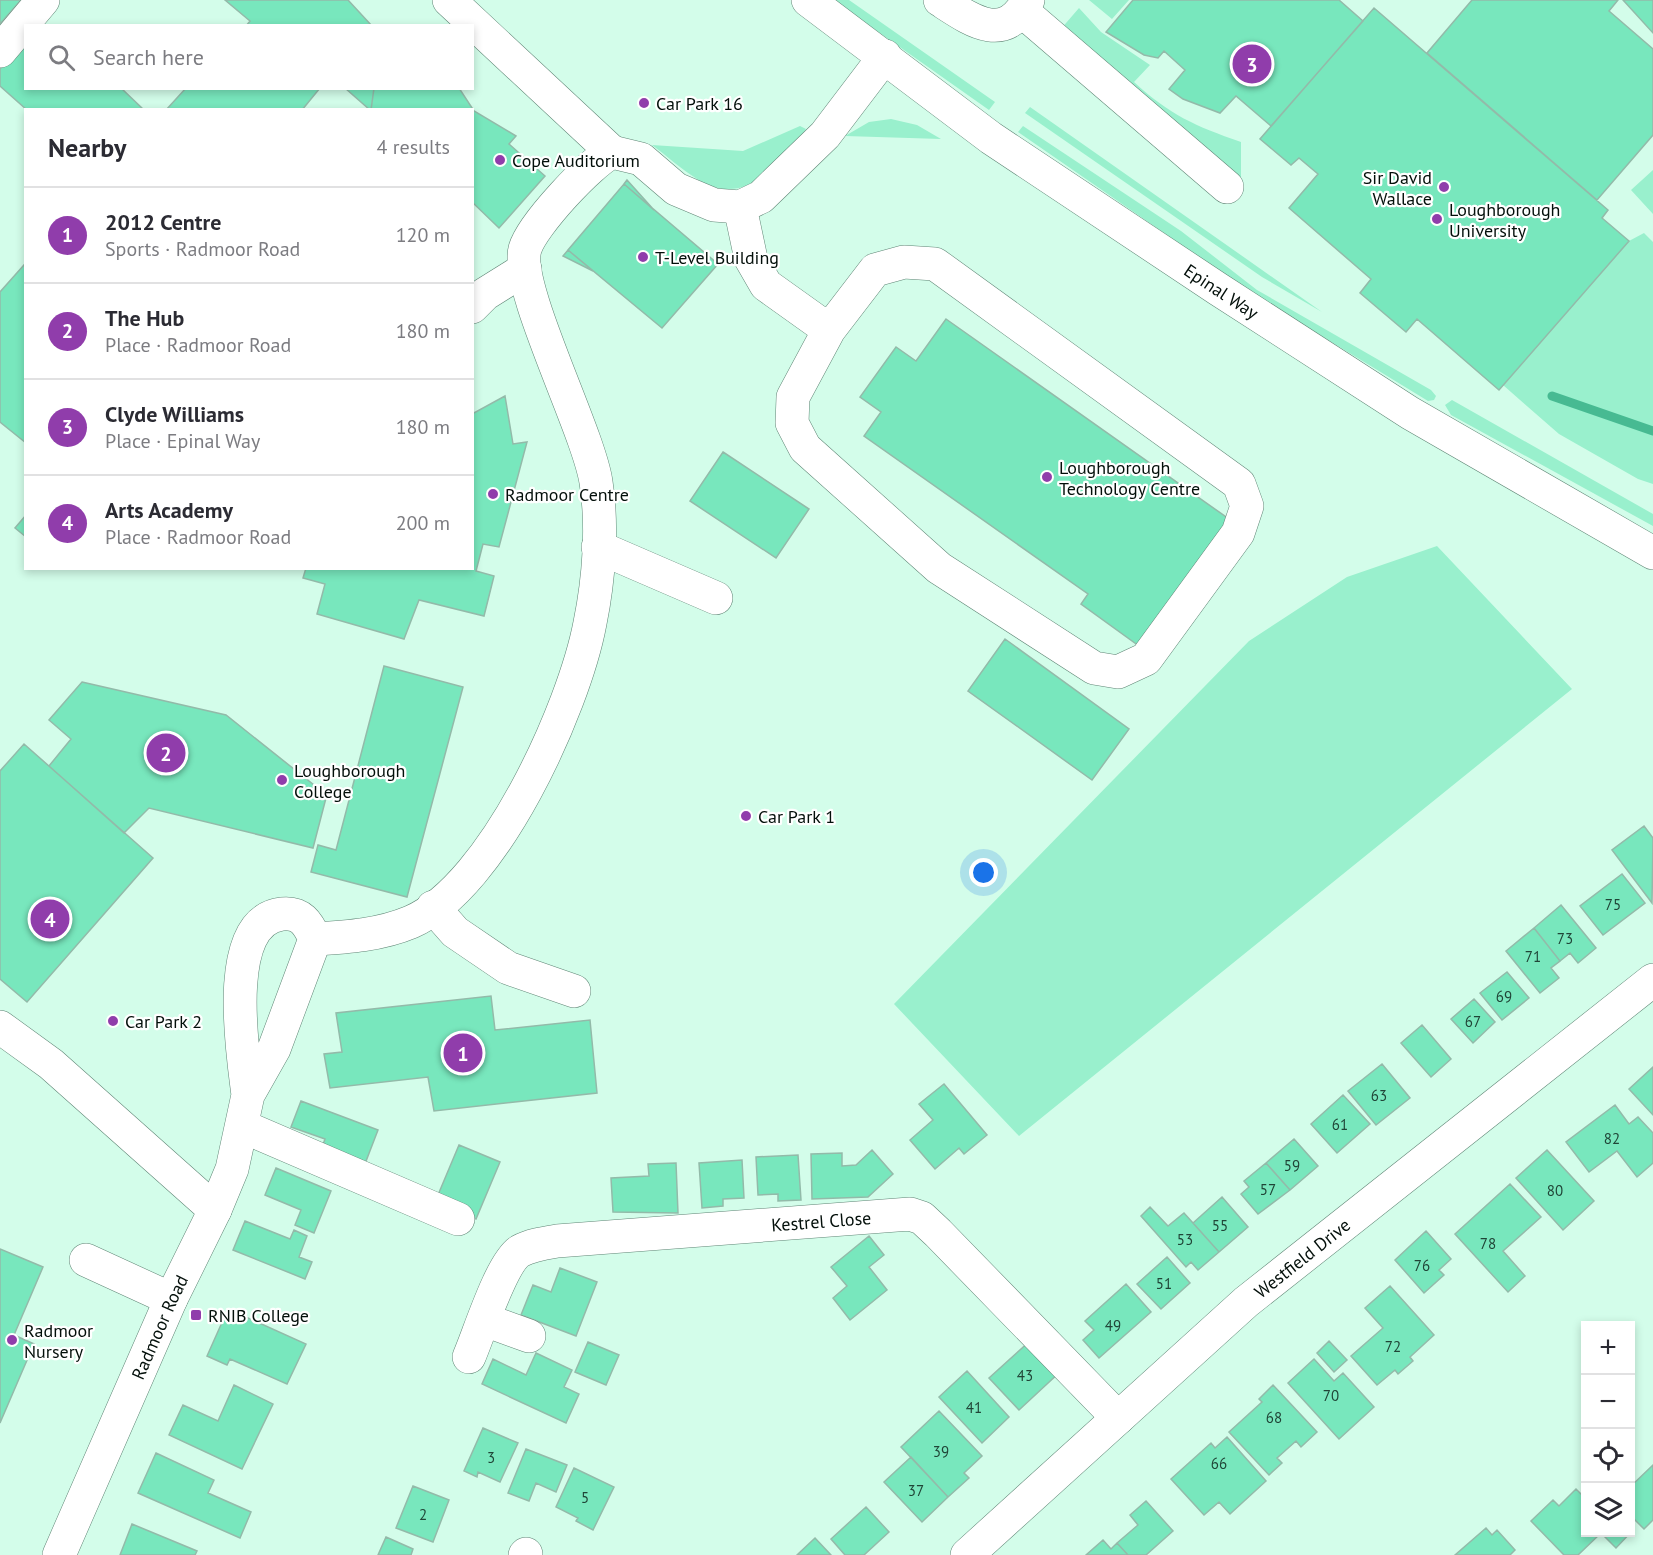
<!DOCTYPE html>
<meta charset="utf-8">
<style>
body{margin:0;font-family:"PT Sans",sans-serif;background:#f7f7f7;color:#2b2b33}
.controls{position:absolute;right:18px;bottom:18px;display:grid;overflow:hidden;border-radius:0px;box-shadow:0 3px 9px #0003}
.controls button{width:54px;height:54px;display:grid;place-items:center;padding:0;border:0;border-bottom:2px solid #e1e1e2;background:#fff;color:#2b2b33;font:30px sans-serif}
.you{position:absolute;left:984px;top:873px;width:21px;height:21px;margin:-15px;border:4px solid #fff;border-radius:50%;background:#1a73e8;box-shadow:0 0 0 9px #1a73e833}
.badge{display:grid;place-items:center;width:39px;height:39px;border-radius:50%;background:#903dab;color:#fff;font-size:20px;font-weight:700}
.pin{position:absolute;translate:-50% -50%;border:3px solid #fff;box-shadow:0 2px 6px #0006}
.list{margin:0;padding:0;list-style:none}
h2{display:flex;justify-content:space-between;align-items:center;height:78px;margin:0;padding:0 24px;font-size:26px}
h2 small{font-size:20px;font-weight:400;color:#7c7c81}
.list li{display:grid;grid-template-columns:39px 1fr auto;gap:18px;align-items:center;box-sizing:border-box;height:96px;padding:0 24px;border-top:2px solid #e1e1e2}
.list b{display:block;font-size:22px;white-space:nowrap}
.list p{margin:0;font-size:20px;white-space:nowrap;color:#7c7c81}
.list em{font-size:20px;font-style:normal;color:#7c7c81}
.icon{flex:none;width:33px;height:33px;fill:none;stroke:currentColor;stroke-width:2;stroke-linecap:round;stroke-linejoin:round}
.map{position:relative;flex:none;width:1653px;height:1555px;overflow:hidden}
.search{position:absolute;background:#fff;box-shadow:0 3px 9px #0003;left:24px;top:24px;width:450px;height:66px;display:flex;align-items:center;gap:15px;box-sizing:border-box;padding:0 21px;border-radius:0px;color:#7c7c81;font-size:22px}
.panel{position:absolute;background:#fff;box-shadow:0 3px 9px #0003;left:24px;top:108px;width:450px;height:462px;border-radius:0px}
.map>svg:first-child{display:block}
.green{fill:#99f0cd}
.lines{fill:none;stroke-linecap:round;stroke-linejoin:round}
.stream{stroke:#47ba92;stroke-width:9}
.building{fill:#78e7bd;stroke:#93baa9;stroke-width:1.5}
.minor-casing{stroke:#608676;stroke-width:34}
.major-casing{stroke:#608676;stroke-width:34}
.minor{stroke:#fff;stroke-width:33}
.major{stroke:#fff;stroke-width:33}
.poi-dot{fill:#903dab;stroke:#fff;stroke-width:2}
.labels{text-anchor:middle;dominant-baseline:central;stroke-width:4.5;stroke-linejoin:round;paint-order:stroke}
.number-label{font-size:15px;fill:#204537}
.poi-label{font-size:18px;fill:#030f0a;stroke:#fff;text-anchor:start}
.street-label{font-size:18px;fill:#030f0a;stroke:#fff}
</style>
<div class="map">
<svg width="1653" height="1555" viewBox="0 0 1653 1555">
<rect width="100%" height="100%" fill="#d3fdea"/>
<path class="green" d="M833,0h16l146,102 -6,8z
M1089,0h40l-17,19z
M1079,8l22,24 49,33 -16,17c36,33 61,44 107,60v39l-181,-151z
M1030,107l292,205 -60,-35 -237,-164z
M891,119l26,6 24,14 -96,-3 24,-14z
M800,126l6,3c-25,37 -62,80 -109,50 -16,-10 -30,-23 -45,-34l91,6z
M1023,126l158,105 76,59 174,100 5,6 -2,4 -6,1 -180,-110 -230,-159z
M1653,170v44l-22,-24z
M1644,233l9,9v242l-15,-5 -79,-45 -56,-49 126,-144z
M1452,400l201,114v12l-202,-111 -6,-10z
M1437,546l135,143 -553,447 -125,-132 355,-363 98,-64z"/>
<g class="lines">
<path class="stream" d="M1552,396l101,35"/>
</g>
<path class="building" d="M0,0h21l-21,24z
M225,0h123l24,26h-126l4,-5z
M1133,0h206l24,21 -92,105 -35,-30 -16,17 -37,-14 -14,-10 16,-19 -21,-19 -6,7 -14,-3 -38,-23z
M1472,0h146l-9,11 44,38v86l-56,65 -170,-147z
M1623,0h30v33z
M1374,8l234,202 -6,8 27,23 -130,149 -82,-71 -11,13 -46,-39 11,-14 -82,-71 29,-34 -19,-16 -8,7 -31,-26z
M26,39v49h95l23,22h-117l-27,-24v-17z
M186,88h134l-18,22h-136z
M345,88h29l-3,22h-1z
M374,88h85l15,23 42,25 -7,8 36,32 -46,52 -27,-26v-92h-101z
M627,180l27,30 -30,-26z
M624,184l94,80 -56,64 -94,-78z
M568,250l25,21 -30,-15z
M24,265l2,1v177l-26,-21v-130z
M946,319l283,200 -90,127 -58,-42 7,-10 -224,-158 17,-24 -21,-15 36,-50 20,14z
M505,396l8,48 14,-2 -28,105 -16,-3 -7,27 18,5 -10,40 -65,-16 -15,39 -87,-25 8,-30 -22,-6 3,-10h166v-159l2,4z
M723,452l86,57 -33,49 -86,-57z
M26,515v22l-11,-9z
M1005,639l124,90 -37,51 -124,-89z
M384,666l79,21 -56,210 -96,-25 7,-27 18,5z
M82,682l144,33 88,70 -3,9 15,4 -13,50 -164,-40 -25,25 -75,-67 22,-27 -22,-19z
M24,744l129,114 -126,144 -27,-23v-208z
M1644,826l9,12 -1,65 -40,-53z
M1622,874l23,29 -42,32 -23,-29z
M1561,905l35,43 -18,15 -8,-10 -10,8 -26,-33z
M1534,928l26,33 -9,7 8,10 -19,15 -34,-42z
M1507,972l22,26 -27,22 -22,-27z
M491,996l4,34 95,-10 7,73 -163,18 -6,-34 -98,11 -6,-34 18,-2 -6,-39z
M1474,999l21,23 -22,21 -22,-24z
M1422,1025l29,34 -20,18 -30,-34z
M1382,1064l28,34 -34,27 -28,-34z
M1653,1067v48l-24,-26z
M944,1084l43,51 -23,19 -5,-6 -24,21 -25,-29 23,-20 -14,-16z
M1343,1095l27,29 -33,29 -26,-29z
M301,1101l77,29 -15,39 -43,-16 5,-14 -34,-12z
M1615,1105l14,19 9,-7 15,16v30l-16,14 -20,-26 -28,21 -23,-30z
M1294,1139l24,27 -28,24 -24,-27z
M459,1145l41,17 -24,57 -41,-17z
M872,1150l21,24 -25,23 -56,2 -1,-45 31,-1v13l14,-1z
M1547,1150l47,51 -31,29 -47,-52z
M798,1155l3,45 -23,1v-7l-20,1 -2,-38z
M742,1160l2,38 -21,1v7l-21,2 -3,-45z
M676,1163l2,50 -65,-1 -2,-34 38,-2 -1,-12z
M1266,1163l24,27 -32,24 -17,-20 8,-7 -5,-6z
M276,1168l55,23 -17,42 -19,-8 6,-15 -36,-15z
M1510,1184l31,33 -38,34 22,25 -17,16 -53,-58z
M1222,1197l26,30 -29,25 -26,-29z
M1150,1207l18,19 16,-13 35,39 -21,18 -7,-8 -5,5 -45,-51z
M245,1221l45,18 4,-9 13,6 -8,21 13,5 -7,17 -72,-29z
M1426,1231l25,28 -12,11 5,5 -20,18 -29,-33z
M869,1236l15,19 -15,12 18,23 -37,30 -17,-22 14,-12 -16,-19z
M0,1249l43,18 -29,68 20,9 -34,79z
M1167,1257l23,26 -29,26 -24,-25z
M560,1268l37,14 -21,54 -55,-21 12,-30 18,7z
M1126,1284l25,28 -52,46 -16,-18 11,-10 -9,-9z
M1390,1286l44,49 -24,22 3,4 -15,13 -3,-4 -18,15 -26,-29 32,-28 -18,-20z
M228,1309l78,35 -19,40 -57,-25 -3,6 -20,-9z
M1031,1340l30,31 -42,39 -30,-32z
M1329,1341l18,19 -13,12 -17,-19z
M588,1342l31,13 -13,30 -31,-13z
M536,1353l36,17 -8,17 15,7 -13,29 -84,-39 11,-25 33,16z
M1314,1359l20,22 9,-8 31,34 -35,32 -51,-56z
M967,1371l42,46 -27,26 -43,-46z
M234,1385l39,19 -31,65 -73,-34 14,-30 35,16z
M1273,1385l44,47 -16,15 -5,-6 -19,17 5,5 -13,12 -40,-43 33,-30 -3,-3z
M939,1411l43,45 -18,17 5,5 -21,19 -47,-50z
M483,1428l35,15 -18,39 -22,-10 -1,5 -13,-6z
M1227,1437l39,44 -36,33 -11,-12 -15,13 -33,-36 40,-36 4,5z
M526,1449l41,16 -11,27 -20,-9 -7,18 -21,-8z
M156,1453l58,27 -6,13 43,19 -11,26 -102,-45z
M911,1457l37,40 -26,25 -38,-40z
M1653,1465v55l-9,9 -14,-14v-28z
M574,1468l40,19 -21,43 -17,-9 2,-3 -22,-11z
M413,1486l36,14 -16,42 -37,-14z
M1576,1489l10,10v33h44v-7l4,4 -18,19 -15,-15 -23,22h-14l-33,-34 22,-21 6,6z
M1146,1501l27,30 -27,24h-18l-11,-12 21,-18 -8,-10z
M866,1507l23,25 -25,23h-19l-14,-16z
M132,1524l65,27 -2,4h-75z
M1486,1528l6,7 5,-5 18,20 -5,5h-55z
M386,1537l27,12 -2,6h-33z
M815,1538l16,17h-34z
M1103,1540l8,9 6,-6 11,12h-42z"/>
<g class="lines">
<defs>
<g id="minor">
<path d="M449,0l163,152"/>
<path d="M940,0c31,20 64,45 88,0"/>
<path d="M1022,11l205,176"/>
<path d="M0,51l43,-51"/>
<path d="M740,207l11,52 15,26 63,45 -36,67 -1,26 13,25 134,120 155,100 24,4 28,-13 92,-126 9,-27 -8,-22 -304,-220 -31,-2 -29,8 -46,60"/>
<path d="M472,307l13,-13 40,-25"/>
<path d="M598,547l118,51"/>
<path d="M433,907l22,25 53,36 66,23"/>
<path d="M315,939c33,-2 65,-4 96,-17 83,-36 163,-214 179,-299 9,-44 13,-97 6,-141 -8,-52 -82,-195 -71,-233 7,-24 66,-87 87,-97l29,7 35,30 38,16 26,2 21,-10 64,-62 60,-79"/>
<path d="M0,1027l51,37 164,146"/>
<path d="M242,1126l216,93"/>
<path d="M86,1260l85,39"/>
<path d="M485,1320l44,16"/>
<path id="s1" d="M469,1357c10,-23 32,-94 51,-106 11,-6 25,-8 37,-10l353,-27 12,4 16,15 180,185"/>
<path id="s2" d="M59,1555l112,-256 44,-89 17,-41 16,-74 26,-46 41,-110c-7,-16 -14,-27 -33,-25 -61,7 -39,141 -34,181"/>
<path d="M525,1555l1,-1"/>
<path id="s3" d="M967,1555l279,-253 407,-322"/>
</g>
<g id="major">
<path id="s4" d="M808,0l183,138 227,151 192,124 243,140"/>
</g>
</defs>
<use href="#minor" class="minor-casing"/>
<use href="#major" class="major-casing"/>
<use href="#minor" class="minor"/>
<use href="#major" class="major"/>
</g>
<g class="poi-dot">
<circle cx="644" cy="103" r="6"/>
<circle cx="500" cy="160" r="6"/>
<circle cx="1444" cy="187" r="6"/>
<circle cx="1437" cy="219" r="6"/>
<circle cx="643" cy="257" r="6"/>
<circle cx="1047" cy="477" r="6"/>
<circle cx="493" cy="494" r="6"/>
<circle cx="282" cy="780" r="6"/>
<circle cx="746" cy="816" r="6"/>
<circle cx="113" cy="1021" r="6"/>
<rect x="190" y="1309" width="12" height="12" rx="3"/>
<circle cx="12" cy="1340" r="6"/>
</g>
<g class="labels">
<g class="number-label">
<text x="1613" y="904">75</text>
<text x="1565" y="938">73</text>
<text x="1533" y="956">71</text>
<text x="1504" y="996">69</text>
<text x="1473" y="1021">67</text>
<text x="1379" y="1095">63</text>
<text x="1340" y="1124">61</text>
<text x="1612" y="1138">82</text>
<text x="1292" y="1165">59</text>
<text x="1268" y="1189">57</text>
<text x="1555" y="1190">80</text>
<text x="1220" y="1225">55</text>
<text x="1185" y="1239">53</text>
<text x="1488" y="1243">78</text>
<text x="1422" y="1265">76</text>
<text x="1164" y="1283">51</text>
<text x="1113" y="1325">49</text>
<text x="1393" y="1346">72</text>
<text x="1025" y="1375">43</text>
<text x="1331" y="1395">70</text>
<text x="974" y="1407">41</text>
<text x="1274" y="1417">68</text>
<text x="941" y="1451">39</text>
<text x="491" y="1457">3</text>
<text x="1219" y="1463">66</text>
<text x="916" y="1490">37</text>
<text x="585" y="1497">5</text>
<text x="423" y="1514">2</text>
</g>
<g class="poi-label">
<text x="656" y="103">Car Park 16</text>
<text x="512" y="160">Cope Auditorium</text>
<text x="1432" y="177" text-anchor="end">Sir David<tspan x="1432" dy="21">Wallace</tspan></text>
<text x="1449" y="209">Loughborough<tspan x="1449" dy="21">University</tspan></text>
<text x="655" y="257">T-Level Building</text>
<text x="1059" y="467">Loughborough<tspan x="1059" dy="21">Technology Centre</tspan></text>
<text x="505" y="494">Radmoor Centre</text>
<text x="294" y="770">Loughborough<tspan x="294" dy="21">College</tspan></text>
<text x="758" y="816">Car Park 1</text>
<text x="125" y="1021">Car Park 2</text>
<text x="208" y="1315">RNIB College</text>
<text x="24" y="1330">Radmoor<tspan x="24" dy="21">Nursery</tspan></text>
</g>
<g class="street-label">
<text stroke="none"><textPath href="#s4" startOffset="506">Epinal Way</textPath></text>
<text stroke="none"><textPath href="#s1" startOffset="422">Kestrel Close</textPath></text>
<text stroke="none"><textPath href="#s3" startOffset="448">Westfield Drive</textPath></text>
<text stroke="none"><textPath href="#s2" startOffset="249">Radmoor Road</textPath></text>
</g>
</g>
</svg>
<div class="controls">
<button>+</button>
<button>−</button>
<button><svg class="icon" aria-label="locate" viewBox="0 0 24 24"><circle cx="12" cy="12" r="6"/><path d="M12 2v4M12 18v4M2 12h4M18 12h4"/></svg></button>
<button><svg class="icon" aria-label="layers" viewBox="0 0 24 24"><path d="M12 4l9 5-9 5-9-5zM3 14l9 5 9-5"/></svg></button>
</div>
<div class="you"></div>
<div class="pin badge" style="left:463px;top:1053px">1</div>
<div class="pin badge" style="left:166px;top:753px">2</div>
<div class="pin badge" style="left:1252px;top:64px">3</div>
<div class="pin badge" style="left:50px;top:919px">4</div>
<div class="search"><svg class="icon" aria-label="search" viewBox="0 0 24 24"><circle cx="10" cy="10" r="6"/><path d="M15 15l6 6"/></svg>Search here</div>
<section class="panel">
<h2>Nearby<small>4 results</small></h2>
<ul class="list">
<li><span class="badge">1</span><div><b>2012 Centre</b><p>Sports · Radmoor Road</p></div><em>120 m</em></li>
<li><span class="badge">2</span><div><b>The Hub</b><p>Place · Radmoor Road</p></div><em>180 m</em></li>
<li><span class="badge">3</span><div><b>Clyde Williams</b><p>Place · Epinal Way</p></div><em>180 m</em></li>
<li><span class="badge">4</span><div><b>Arts Academy</b><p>Place · Radmoor Road</p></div><em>200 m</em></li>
</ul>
</section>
</div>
